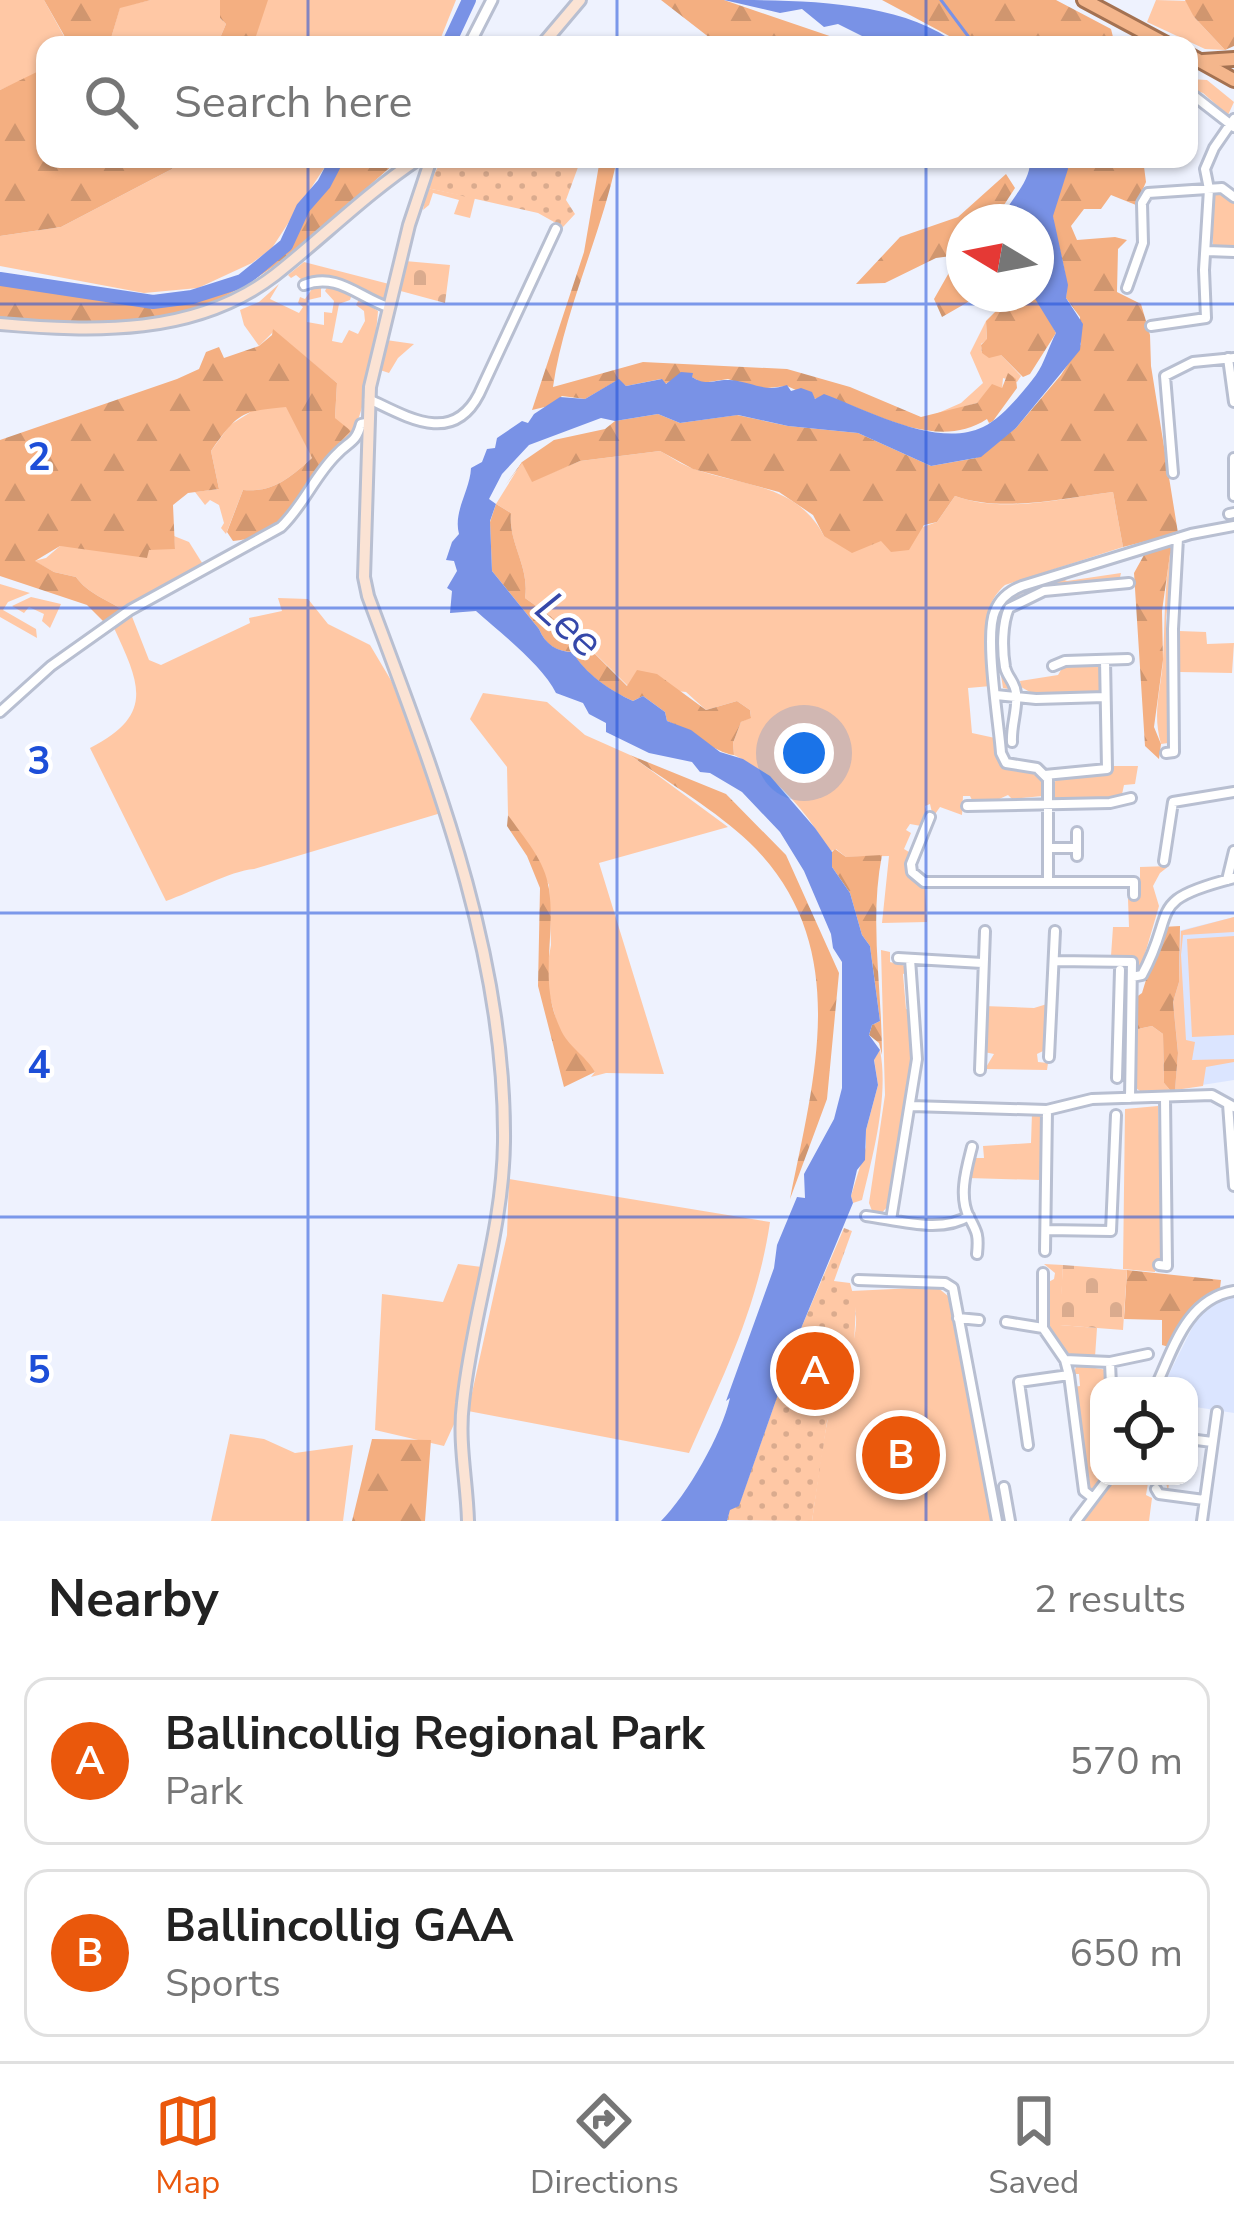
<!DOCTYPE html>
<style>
body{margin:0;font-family:"Nunito Sans",sans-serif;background:#f2f2f2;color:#222}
.controls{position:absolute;right:36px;bottom:36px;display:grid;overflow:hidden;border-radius:24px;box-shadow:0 3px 9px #0004}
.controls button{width:108px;height:108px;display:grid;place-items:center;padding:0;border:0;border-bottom:3px solid #e0e0e0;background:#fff;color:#222;font:60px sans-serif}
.compass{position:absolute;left:946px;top:204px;width:108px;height:108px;border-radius:50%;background:#fff;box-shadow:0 3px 9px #0004;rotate:280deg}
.you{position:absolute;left:804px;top:753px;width:42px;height:42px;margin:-30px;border:9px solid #fff;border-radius:50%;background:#1a73e8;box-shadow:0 0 0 18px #1a73e833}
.badge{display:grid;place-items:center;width:78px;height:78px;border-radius:50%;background:#ea580c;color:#fff;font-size:39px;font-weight:700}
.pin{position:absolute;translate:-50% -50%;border:6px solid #fff;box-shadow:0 3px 12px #0006}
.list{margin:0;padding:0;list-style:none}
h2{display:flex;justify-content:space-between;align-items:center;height:156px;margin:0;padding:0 48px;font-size:51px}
h2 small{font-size:39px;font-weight:400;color:#767676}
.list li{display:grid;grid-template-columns:78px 1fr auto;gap:36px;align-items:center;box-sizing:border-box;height:168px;margin:0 24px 24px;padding:0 24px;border:3px solid #e0e0e0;border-radius:24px}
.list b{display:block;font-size:45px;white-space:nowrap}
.list p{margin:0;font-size:39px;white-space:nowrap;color:#767676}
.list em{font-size:39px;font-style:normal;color:#767676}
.icon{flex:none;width:66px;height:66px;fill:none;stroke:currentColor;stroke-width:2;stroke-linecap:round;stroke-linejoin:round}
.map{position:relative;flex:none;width:1234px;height:1521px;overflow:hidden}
.search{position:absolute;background:#fff;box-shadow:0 3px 9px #0004;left:36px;right:36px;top:36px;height:132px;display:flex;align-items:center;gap:30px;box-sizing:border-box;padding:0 42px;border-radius:24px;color:#767676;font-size:45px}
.sheet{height:540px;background:#fff}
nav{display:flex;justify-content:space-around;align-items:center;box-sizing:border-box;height:168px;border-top:3px solid #e0e0e0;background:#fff;font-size:33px;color:#767676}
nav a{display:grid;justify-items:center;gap:6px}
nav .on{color:#ea580c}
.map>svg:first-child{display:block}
.built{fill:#dbe5ff}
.green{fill:#ffc8a5}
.forest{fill:url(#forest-firs)}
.cemetery{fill:url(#cemetery-stones)}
.park{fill:url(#park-dots)}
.water{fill:#7992e6}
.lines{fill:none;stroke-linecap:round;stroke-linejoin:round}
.stream{stroke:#7992e6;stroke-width:3}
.river{stroke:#7992e6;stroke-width:14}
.minor-casing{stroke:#b8bfd1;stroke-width:14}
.tertiary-casing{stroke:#b8bfd1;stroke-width:15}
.secondary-casing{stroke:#b8bfd1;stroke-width:16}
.trunk-casing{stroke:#a47252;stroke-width:18}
.minor{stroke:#fff;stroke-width:8}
.tertiary{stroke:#fff;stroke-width:9}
.secondary{stroke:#fbe3d4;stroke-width:10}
.trunk{stroke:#f4b68c;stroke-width:12}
.grid{fill:none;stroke:#1d4ed8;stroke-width:3;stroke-opacity:0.55}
.labels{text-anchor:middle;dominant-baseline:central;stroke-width:9;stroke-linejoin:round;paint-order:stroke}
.water-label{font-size:45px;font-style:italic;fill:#3548a9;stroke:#fff}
.grid-label{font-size:39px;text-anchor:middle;font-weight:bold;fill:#1d4ed8;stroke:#fff;stroke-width:9;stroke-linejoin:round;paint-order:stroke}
</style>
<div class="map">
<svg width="1234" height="1521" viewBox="0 0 1234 1521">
<defs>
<pattern id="forest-firs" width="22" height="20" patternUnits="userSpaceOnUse" patternTransform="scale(3)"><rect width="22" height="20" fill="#f4af81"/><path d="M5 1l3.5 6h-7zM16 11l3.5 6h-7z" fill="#d0966f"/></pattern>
<pattern id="cemetery-stones" width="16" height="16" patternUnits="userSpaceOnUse" patternTransform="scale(3)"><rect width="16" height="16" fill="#ffc8a5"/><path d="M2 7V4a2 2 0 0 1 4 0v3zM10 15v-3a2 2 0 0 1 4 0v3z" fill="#daab8e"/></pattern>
<pattern id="park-dots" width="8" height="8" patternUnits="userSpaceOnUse" patternTransform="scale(3)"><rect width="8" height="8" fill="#ffc8a5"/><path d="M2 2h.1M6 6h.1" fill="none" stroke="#daab8e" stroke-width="1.8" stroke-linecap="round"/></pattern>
</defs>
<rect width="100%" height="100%" fill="#eef2fe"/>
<path class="built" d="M1234,917v163l-64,10 4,-158z
M1234,1296v117l-45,-7v-20h-26l35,-70 13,-12z"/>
<path class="green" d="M0,0h44l21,38 -5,7h-15l-2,26 -43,19z
M151,0h69v18l6,6 -9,21h-108l11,-38z
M266,0h190l-18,45h-186z
M1156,0l33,1 5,16 31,33 -20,-1 -58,-27z
M1189,79l18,1 27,22 -6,13 -25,-22 -14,-5z
M183,159h147l-58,89 -20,15 -54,25 -54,5 -144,-27v-30l61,-9 109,-57z
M427,188l48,10 -5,20 -16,-4 5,-14 -26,-7 -4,12 -6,5z
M1213,193l16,2 5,6v45l-21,-1z
M304,262l85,22 -4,14 -7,2 -41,-21 -35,1 -6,-5 -5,3 -3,-3z
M279,284l-9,15 29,14 4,-6 -5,-4 2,-6 5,2 9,-13 7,1v10l-13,3 -1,22 17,3v-13l8,1 2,-12 -9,-10 3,-6 24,9 -2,6 -11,4 -7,37 10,2 7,-13 9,4 7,-13 -1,-10 -8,-6 3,-6 19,12c-2,28 -13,115 -33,133l-5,-3 -5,-23 2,-35 -63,-52 -15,15 -15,-21 -4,-15 19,-8z
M986,321l1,19 -6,4 1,9 19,2 20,21 -4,6 -14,-4 -1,11 -16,4 -9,10 -48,14 32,-14 22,-20 -13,-30z
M386,340l28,4 -16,14 -9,15 -9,-3z
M259,407h28l25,51c-21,19 -39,35 -69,32l-17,44 -5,-6 3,-5 -5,-18 -9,-5 -5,5 -10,-13 24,-3 -8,-38 19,-26z
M660,451c11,6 22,14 34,18 49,17 103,15 130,67l58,5 55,-19 18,-26c48,18 108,2 158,-4l10,55 -118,38c-29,25 -19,67 -14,101l-23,2 4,45 23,5c5,43 18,23 46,38l2,20 -31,3 -4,-4 -11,5h-25l-2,-4h-7l-1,19 -22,-8 -7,10 -3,-13 -5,2 2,8 -6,12 -11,-2 -4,6 5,3 -7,16 5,3c-5,17 -3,30 16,35l2,35 -45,1 7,-67 -43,1 -10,-8 -7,3c-20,-39 -54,-77 -95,-97l-1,-12 8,-21 10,-5 -1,-7 -13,-9 -31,9 -20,-18 -58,-6 -54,-53 -49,-35c5,-32 -17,-54 -14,-85l-15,-9 26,-42 10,19 48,-20z
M174,536l15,6 15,24 -80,45c-17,-12 -36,-17 -48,-34l-22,-5 -20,-11 12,-3 14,-12 115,3z
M1175,551l-9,67 2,125 -7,1c-9,-32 0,-53 2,-85 2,-36 1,-69 7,-105z
M1121,573l-2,9c-38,3 -114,-8 -120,45 -2,19 6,39 11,57l-2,5 -5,-1c-11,-75 -17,-87 57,-110l7,3z
M0,584l30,9 -22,9 -5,8 33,19 1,9 -37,-21z
M31,597l30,7 -11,24 -8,-7 2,-7 -15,-7 -5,6 -12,-7z
M278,598l30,1 20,25 42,21 22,37 49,131 -187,56c-24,2 -62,23 -88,32l-76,-153c65,-33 50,-64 24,-120l17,-14 18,46 12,5 89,-42 -1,-5 33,-7z
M1179,631l27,1 1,12 27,-1 -2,30 -52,-1z
M1064,665l36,1 1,25 -64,5 -16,-9 -1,-6 38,-6z
M483,693l64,9 38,33 45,20 98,72 -129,36 65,211 -58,-1 -15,4 4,-5 -25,-25 -12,-20 -13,-49 6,-33 -2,-60 -41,-70 -1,-48 -37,-48z
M1112,766h26l-3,18 -11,1 -3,14 -63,2 -5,-5 3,-20 49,-2z
M1169,866l-9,7 -7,13 6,20 -19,65 -5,-13 -24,-2 2,-29h16l-1,-28 12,-1v-31z
M1234,917v15l-51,3 -2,20 5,85 9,2 -3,18 42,-1v3l-28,5 -3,19 -28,4 3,-38 -5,-50 6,-20 2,-51z
M1234,936v99l-42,2 -5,-98z
M881,950l9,2v10l16,4 1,7 -4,1 3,35 5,1 2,52 -25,144 -9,10h-5l-5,-13 16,-108z
M1047,1004l-4,47 -6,3 1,8 10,1 -1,7 -62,-1 9,-15 -10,-2v-46l50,2z
M1152,1026l11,8 1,49 6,7 -30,1 -8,-6 1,-55z
M880,1050c9,46 -7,105 -18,150l-9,3 -2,-7 15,-49v-17l12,-45 -4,-26z
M1158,1106l5,154h-7l-1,12 -32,-3 2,-160z
M1032,1113l10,1 -2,66 -72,-2 3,-20h13l-1,-12 48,-3z
M509,1179l261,43c-13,87 -46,152 -81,231l-221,-42 39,-176z
M458,1264l24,3 -27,155 -11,24 -69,-16 7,-136 61,8z
M1044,1264l19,1 -3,60 37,3 -2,29 -31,-4 -19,-29v-40l9,-5 1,-6z
M937,1287l11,9 27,142 20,79 13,-3 1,7h-197c5,-34 9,-69 16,-103 10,-43 40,-82 23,-127z
M1077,1365l30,5v16h-8v19l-5,9 7,62 -8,14 -8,-4 -11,-99 6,-1 -1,-12h-6z
M230,1434l34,5 31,14 58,-8 -10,76h-132z
M1118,1476h52l-2,15 -3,-12 -10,-2 -2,6h-5l-2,12 6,3 -3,23h-67z"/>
<path class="forest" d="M44,0h107l-31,8 -11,37h-49l5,-8z
M220,0h48l-15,45h-36l9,-21 -6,-6z
M661,0h63l132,45h-137z
M882,0h174l55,29 4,16h-157l-7,-8z
M1185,0h49v46l-9,4 -31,-33z
M45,68v91h138l-13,11 -109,57 -61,9v-146z
M341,159h59c-71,60 -140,137 -234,159 -53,12 -112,4 -166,1v-37l167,23 74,-21 45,-37z
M600,159h17c-16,77 -53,152 -64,228l90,-25 144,7 63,18 71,30 56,-14 15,-19 10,4 6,-15 8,6 1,9 -24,33 -4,2 -2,-4c-50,33 -113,-7 -163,-24l-8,4 -29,-13 -30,3 -29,-10 -26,4 -10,-6 -14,1 -13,6 -4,-5 -35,7 -8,-6 -33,19 -23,-3 -13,10 -17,4 52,-158z
M1066,159h77l3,23 -10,23 -25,-10 -10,14h-17l-13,17 6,14 38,-3 12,3 -9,9 -1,43 24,12 9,31 1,31 27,167 -55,14 -10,-55c-50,6 -110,21 -158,4l-18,26 -13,3 -15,25 -18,2 -10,-11 -29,12 -28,-17 -11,-21 -34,-23 -86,-23 -33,-18 -80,10 -48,21 -10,-19 -18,24 18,-25 32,-22 51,-11 10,-8 43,-7 22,9 57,-8 51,11 70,7 73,33 45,-8 40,-30 45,-53 20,-31 -1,-27 -14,-19c3,-27 -10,-54 -13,-81 -1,-21 17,-36 13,-58z
M1006,174l9,14 -22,34h-29v72h18l-40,23 -8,-18 25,-44 -23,3 -51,25 -29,1 44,-47 58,-20z
M1013,294h22l21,39 -26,41 -7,3 -22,-22 -12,3 -7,-5 -1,-8 6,-6 -1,-18z
M273,329l64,54 -2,35 16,13c-41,37 -53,105 -118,110l-6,-9 16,-42c30,3 48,-13 69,-32l-26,-51c-45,4 -48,6 -75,44l8,38 -31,4 -15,12 2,44 -26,1 -2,8 -87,-12 -25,15 19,11 22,5c12,17 31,22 48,34l-17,14 -20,-20 -87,-29v-136l177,-61 22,-10 7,-17 13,-5 5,11 35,-12 13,-11z
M496,504l15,9c-3,30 19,53 14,85l49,35 53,53 10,-16 20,4 49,36 31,-9 13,9 1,8 -10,4 -8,21 1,12c-18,-2 -47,-25 -67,-34l-2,-9 -22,-16 -10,5c-22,-10 -49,-27 -60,-49 -17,0 -28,-8 -34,-23l-47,-58 -2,-49z
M1172,546l3,5 -5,3 -8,57 1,49 -9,67 7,17 -2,15 -14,-13 -11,-173 10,-18z
M630,755l96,39 60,61 53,118 -12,126 -37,100c24,-121 62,-249 -34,-350 -35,-36 -85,-64 -126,-94z
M508,815c16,23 37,45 41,74 7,50 -11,91 11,139 8,19 25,27 35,44l-31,15 -26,-101 2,-98 -13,-32 -20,-30z
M835,849l11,8 36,-2c-13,66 0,133 0,200l-3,-12 -10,-8 3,-10 8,-4 -10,-75 -8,-11 -12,-42 -18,-26v-15z
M1180,926l-1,56 -6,20 5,51 -3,37h-5l-6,-7 -1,-49 -11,-8 -19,4 2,-32 7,-5 20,-66z
M1127,1270l94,10 -1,8c-29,11 -39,31 -51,59l-7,-2v-25l-38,-1z
M372,1439l59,1 -6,81h-73z"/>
<path class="cemetery" d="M405,261l45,4 -5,38 -48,-13z
M1063,1265l64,5 -4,60 -64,-5z"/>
<path class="park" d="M442,159h139l-15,41 9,14 -12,13 -25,-14 -111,-25z
M844,1228l8,3 -18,50 16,2 6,22 -2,39 -27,78 -15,99 -85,-1 3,-11 9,-4 63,-179z"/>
<path class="water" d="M724,0c76,0 178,0 234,45h-78l-42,-21 -14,3 -22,-18 -22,4z
M1030,159h36l2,10 -15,47 15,69 -2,13 17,26 -3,26 -64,78 -35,29 -50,9 -73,-33 -70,-7 -50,-11 -58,8 -22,-9 -43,7 -14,-3 -72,27 -27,29 -13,25 7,5 -6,17 2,50 47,58c6,15 18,23 34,23 11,21 38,39 60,49l10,-5 22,16 2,9 24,9 29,22 23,7 27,17 45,52 17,24v15l18,26 12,42 8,11 10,75 -8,4 -3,10 11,15 -6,10 4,25 -12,45 -1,30 -8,10 -6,26 2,7 -51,123 -63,180 -9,4 -3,11h-66c26,-26 61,-87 69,-123l-4,3 48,-133 3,-23 20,-48 8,1 -1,-24 30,-55 8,-31v-126l-9,-14 -2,-14 -27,-63 -24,-39 -38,-40 -32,-19 -10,-1 -8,-10 -43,-9 -43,-21v-9l-17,-9 -6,-11 -27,-10c-13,-27 -55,-60 -80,-82l-26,2 2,-22 -5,-3 10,-17 -3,-10 -8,-1 6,-18 7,-8c-6,-23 11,-43 12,-66l11,-6 5,-13 8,-1 2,-10 25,-17 6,2 6,-9 26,-17 25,2 34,-20 7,7 36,-7 4,5 15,-12 12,1 -1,4c15,10 22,2 38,3 24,2 34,13 57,5l4,6 10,-3 11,4 3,7 9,-5c43,16 114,55 159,33 19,-9 40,-35 53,-52 8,-11 13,-29 20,-42l-22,-36 4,-6 -2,-15 6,-7 -6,-47h-29l-5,-4c9,-21 29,-35 28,-59z"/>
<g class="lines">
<path class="stream" d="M941,0l33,44 6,1"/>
<path class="river" d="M448,45l21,-45
M0,279l153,23 39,-5 50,-16 44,-36 17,-37 21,-24 13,-25"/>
<defs>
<path id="minor" d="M1189,92l45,35
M1207,251l27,1
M304,285c33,-13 54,12 84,22
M1127,288l16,-45 -1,-40 6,-10 74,-5 12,9
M1151,326l55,-8 -2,-48 5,-81 -4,-20 9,-21 20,-29
M1228,358l6,44
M369,399c40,19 84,46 110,-5l77,-165
M1234,458v38
M1173,473l-8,-97 28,-14 41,-4
M1229,514l5,-1
M1053,666l12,-5 63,-2
M996,695l40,4 69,-2
M0,712l51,-46 79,-56 151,-83c23,-22 34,-52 56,-73 12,-13 19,-11 24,-30l5,-1
M1012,742c-1,-17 6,-33 4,-49 -1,-11 -9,-16 -11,-26 -3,-18 -3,-43 4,-59l35,-17 85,-8
M1166,753l8,-1 -1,-123 5,-91
M1045,775l62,-6 -2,-109
M967,806l143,-3 21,-5
M930,817l-19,47 1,8 12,10h210v13
M1077,832v24
M1048,848h29
M1164,861l9,-59 61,-10
M1227,880l7,-29
M1048,882v-103l-11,-11 -31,-5 -5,-10c-2,-30 -17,-118 -6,-142 5,-13 14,-20 27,-25l169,-52 43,-8
M898,958l84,5
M1055,961l77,1 -2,136
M1132,977l10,-2c36,-66 2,-74 92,-97
M1049,1057l6,-126
M980,1070l5,-139
M1117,1078l3,-108
M1228,1104l6,82
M911,1106l136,4 45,-11 120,-4 22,12
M972,1147c-5,20 -14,49 -3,70 8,15 10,18 8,37
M866,1216c31,4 75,18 103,0
M891,1220l26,-161 -7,-100
M1046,1230l65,1 5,-116
M1045,1251l2,-141
M1159,1265l8,1 -2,-168
M858,1280l87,3 8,5 44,233
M958,1318l21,2
M1006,1322l37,6 22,32 4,15
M1043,1328v-55
M1065,1360l45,2 38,-8
M1110,1362l1,24
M1156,1386c18,-39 31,-87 78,-95
M1098,1438l1,-21
M1189,1439l23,3
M1028,1445l-9,-63 50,-7 15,116 9,7
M1004,1487l6,34
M1156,1489l3,5 45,6
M1076,1521l34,-45
M1202,1521l15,-109"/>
<path id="tertiary" d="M469,45l23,-45"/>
<path id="secondary" d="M542,45l38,-45
M431,159l-22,66 -39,162 -6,190 4,19c65,175 138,356 136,546 -1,89 -32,173 -41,261 -5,39 4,79 5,118
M0,324c94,8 196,12 275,-49 48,-38 92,-82 143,-116"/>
<path id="trunk" d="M1084,0l84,45
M1189,55l45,25
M1203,61l31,-2"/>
</defs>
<use href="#minor" class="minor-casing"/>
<use href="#tertiary" class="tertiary-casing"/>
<use href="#secondary" class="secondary-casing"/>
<use href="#trunk" class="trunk-casing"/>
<use href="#minor" class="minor"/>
<use href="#tertiary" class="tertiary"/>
<use href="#secondary" class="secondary"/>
<use href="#trunk" class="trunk"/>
</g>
<path class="grid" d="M308,0v45M617,0v45M926,0v45M308,159v1362M617,159v1362M926,159v1362M0,304h1234M0,608h1234M0,913h1234M0,1217h1234"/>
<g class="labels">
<g class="water-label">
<text transform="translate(569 625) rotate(42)">Lee</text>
</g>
</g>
<g class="grid-label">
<text x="39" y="470">2</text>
<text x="39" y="774">3</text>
<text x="39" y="1078">4</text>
<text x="39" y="1383">5</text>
</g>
</svg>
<div class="controls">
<button><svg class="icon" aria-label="locate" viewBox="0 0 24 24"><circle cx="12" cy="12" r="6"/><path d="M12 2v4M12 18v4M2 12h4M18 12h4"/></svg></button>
</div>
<svg class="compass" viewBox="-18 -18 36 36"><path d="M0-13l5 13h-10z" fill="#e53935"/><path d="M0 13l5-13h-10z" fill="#767676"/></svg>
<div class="you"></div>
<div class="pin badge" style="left:815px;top:1371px">A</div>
<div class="pin badge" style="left:901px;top:1455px">B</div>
<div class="search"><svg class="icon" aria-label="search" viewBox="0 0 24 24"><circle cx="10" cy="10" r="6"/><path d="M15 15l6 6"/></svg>Search here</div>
</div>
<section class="sheet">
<h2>Nearby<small>2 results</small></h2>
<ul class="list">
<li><span class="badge">A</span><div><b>Ballincollig Regional Park</b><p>Park</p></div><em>570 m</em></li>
<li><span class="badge">B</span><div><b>Ballincollig GAA</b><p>Sports</p></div><em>650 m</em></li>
</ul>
</section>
<nav>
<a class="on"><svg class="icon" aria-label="map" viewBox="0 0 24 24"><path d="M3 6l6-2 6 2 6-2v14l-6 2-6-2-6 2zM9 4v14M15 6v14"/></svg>Map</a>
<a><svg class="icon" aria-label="directions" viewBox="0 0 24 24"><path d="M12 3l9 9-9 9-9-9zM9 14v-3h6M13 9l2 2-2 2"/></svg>Directions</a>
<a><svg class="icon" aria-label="saved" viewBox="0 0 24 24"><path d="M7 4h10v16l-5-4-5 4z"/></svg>Saved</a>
</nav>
